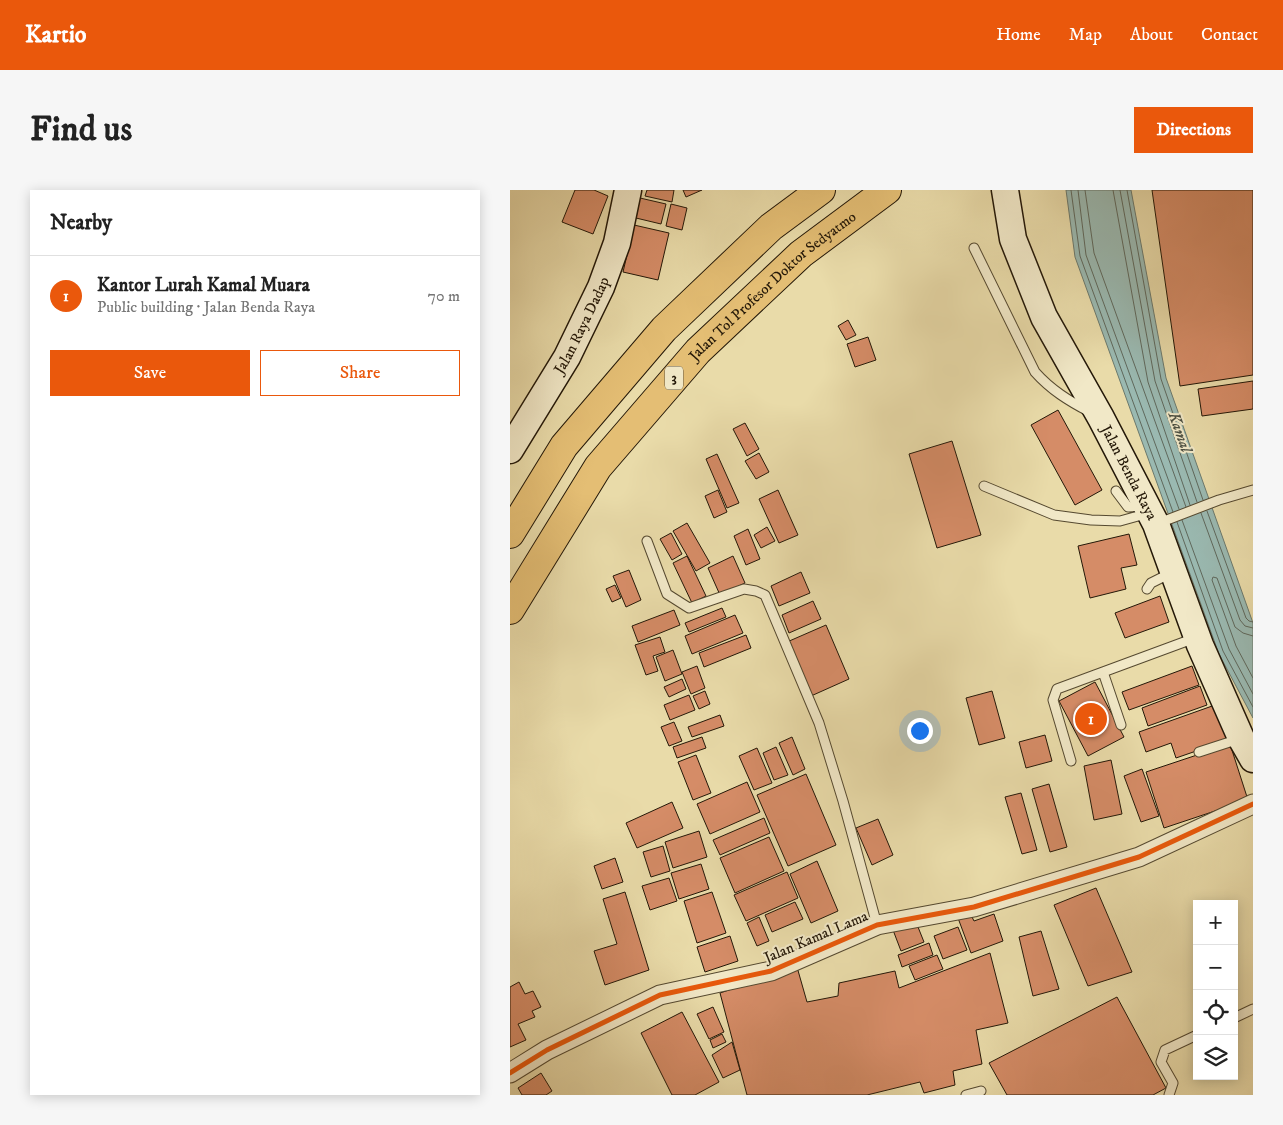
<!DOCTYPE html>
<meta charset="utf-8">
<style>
body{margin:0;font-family:"IM FELL DW Pica",serif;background:#f6f6f6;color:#222}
.controls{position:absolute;right:15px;bottom:15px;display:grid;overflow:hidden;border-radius:0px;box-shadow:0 2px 12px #0003}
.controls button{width:45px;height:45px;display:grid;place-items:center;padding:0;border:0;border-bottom:1px solid #e0e0e0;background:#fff;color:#222;font:25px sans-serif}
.you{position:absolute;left:409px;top:540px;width:18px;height:18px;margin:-12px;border:4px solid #fff;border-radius:50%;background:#1a73e8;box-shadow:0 0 0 8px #1a73e833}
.badge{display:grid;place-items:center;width:32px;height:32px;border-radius:50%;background:#ea580c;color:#fff;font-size:16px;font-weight:700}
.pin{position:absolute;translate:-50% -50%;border:2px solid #fff;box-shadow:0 1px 5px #0006}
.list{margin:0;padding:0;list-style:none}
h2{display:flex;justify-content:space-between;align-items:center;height:65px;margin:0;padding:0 20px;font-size:21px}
h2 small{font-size:16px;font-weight:400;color:#767676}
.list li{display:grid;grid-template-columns:32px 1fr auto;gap:15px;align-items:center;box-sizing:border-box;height:80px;padding:0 20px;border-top:1px solid #e0e0e0}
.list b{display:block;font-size:19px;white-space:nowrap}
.list p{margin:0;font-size:16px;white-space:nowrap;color:#767676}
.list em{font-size:16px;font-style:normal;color:#767676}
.actions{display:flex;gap:10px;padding:15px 20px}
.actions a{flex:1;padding:11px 0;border:1px solid #ea580c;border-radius:0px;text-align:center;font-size:18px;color:#ea580c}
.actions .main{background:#ea580c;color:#fff}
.icon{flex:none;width:28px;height:28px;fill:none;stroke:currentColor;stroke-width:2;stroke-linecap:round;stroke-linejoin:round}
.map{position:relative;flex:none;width:743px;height:905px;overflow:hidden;border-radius:0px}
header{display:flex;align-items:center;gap:30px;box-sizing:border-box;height:70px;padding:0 25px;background:#ea580c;color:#fff}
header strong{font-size:24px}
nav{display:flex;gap:28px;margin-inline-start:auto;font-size:18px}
.intro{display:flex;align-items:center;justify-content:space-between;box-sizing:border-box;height:120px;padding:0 30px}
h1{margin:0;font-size:35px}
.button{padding:12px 22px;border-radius:0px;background:#ea580c;color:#fff;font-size:18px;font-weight:700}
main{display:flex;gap:30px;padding:0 30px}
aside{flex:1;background:#fff;border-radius:0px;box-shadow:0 2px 12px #0003}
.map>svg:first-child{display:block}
.water{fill:#9ab9b1;stroke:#6b796d}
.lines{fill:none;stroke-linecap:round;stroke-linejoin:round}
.shore{stroke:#5f685c;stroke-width:1}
.building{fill:#d58c67;stroke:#241808}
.lane-casing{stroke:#554930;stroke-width:11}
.street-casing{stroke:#554930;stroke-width:21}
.secondary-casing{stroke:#241808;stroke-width:29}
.highway-casing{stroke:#241808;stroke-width:30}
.lane{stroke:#f1e8c7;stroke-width:9}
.street{stroke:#f1e8c7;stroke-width:19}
.secondary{stroke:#f1e8c7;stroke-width:26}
.highway{stroke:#e4be74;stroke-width:28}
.cycleway-casing{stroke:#f1e8c7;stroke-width:8}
.cycleway{stroke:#e8590c;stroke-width:5}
.labels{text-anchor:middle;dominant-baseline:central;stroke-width:4;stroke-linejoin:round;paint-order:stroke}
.shield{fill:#f1e8c7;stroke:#625641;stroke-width:1}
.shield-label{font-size:14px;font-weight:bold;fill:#241808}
.street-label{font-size:15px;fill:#241808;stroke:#f1e8c7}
.water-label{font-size:16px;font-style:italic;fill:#4d5043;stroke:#f1e8c7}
</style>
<header>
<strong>Kartio</strong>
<nav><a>Home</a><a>Map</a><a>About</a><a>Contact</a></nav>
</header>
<div class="intro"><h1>Find us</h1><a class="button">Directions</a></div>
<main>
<aside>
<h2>Nearby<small></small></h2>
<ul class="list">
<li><span class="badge">1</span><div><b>Kantor Lurah Kamal Muara</b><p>Public building · Jalan Benda Raya</p></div><em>70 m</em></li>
</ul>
<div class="actions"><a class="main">Save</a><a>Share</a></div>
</aside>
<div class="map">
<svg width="743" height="905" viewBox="0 0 743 905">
<rect width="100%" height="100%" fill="#e9dba9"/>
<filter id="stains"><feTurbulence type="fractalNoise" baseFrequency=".004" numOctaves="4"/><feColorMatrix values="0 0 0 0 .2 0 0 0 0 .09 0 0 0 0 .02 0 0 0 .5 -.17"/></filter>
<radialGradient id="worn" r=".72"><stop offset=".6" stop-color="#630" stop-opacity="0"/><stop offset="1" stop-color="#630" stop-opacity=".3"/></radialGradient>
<path class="water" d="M556,0h65l35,188 87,245v95l-34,-64 -144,-397z"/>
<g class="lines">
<path class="shore" d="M561,0l9,66 93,256
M568,0l8,65 93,254
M575,0l9,63 92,254
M603,0l35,192 42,123
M610,0l35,191 42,121
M617,0l34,189 42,121
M697,321l39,107 3,3 4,1
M691,323l39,107 5,6 8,2
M672,330l47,129 24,45
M667,332l46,129 30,56
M743,446l-10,-3 -8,-6 -18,-49 -4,-1 -1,3 24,66 17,32"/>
</g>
<path class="building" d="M65,0h19l14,6 -15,38 -31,-12z
M137,0h27l-2,12 -27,-6z
M173,0h19l-16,7z
M642,0h101v185l-73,11z
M130,8l26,6 -5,20 -25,-6z
M161,14l16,4 -5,22 -16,-4z
M124,35l35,8 -11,47 -35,-8z
M338,130l8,15 -10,5 -8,-14z
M358,147l8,23 -21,7 -8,-23z
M743,191v28l-51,7 -4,-27z
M548,220l44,80 -27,15 -44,-80z
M235,233l14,26 -12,7 -14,-27z
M442,251l29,94 -44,13 -28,-94z
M249,263l10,19 -13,7 -11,-18z
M207,264l22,49 -12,5 -21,-49z
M208,300l9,22 -13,6 -9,-22z
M268,300l20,45 -19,8 -20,-44z
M177,333l23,40 -14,8 -23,-40z
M257,337l8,14 -14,7 -7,-13z
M238,339l12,30 -14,6 -12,-29z
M161,343l11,21 -10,6 -12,-21z
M619,344l8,31 -16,3 5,21 -36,9 -12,-52z
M177,366l19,40 -14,7 -19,-40z
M223,366l12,27 -25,12 -12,-27z
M119,380l12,30 -15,7 -13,-31z
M291,382l9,21 -31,13 -8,-20z
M105,395l6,13 -9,4 -6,-13z
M650,406l9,26 -44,16 -10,-25z
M303,411l8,18 -32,14 -7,-18z
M212,418l4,9 -37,15 -4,-9z
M164,420l6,15 -42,17 -6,-16z
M225,425l8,18 -51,21 -7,-18z
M316,435l23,54 -38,17 -24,-54z
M236,445l5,13 -47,19 -5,-14z
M150,447l5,15 -12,4 5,15 -12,4 -11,-30z
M163,460l9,24 -17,7 -9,-24z
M187,476l8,22 -14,6 -9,-22z
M682,476l7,19 -70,25 -7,-18z
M172,489l4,10 -17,8 -5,-10z
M585,492l29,55 -36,19 -29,-55z
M690,496l7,19 -59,21 -6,-18z
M195,501l5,13 -11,5 -6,-13z
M482,501l13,47 -26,7 -13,-47z
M179,505l6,15 -25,10 -6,-15z
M705,515l13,35 -52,18 -5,-15 -25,9 -7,-20z
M210,525l4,11 -32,11 -4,-10z
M164,532l8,19 -13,5 -8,-19z
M535,545l7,26 -26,7 -7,-26z
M192,547l4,11 -29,10 -4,-11z
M282,547l13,32 -12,6 -14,-32z
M720,554l18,56 -84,28 -18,-56z
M266,557l12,28 -14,5 -11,-27z
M247,558l15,35 -18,7 -15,-34z
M186,565l15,38 -18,7 -15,-38z
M601,570l11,54 -28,6 -10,-54z
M632,579l17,47 -18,6 -17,-46z
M296,584l30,71 -48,21 -31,-71z
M237,592l13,30 -50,22 -13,-30z
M539,594l18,63 -17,5 -18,-63z
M511,603l16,57 -15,4 -17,-57z
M162,612l11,26 -46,20 -11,-25z
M254,628l6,15 -50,22 -7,-15z
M368,629l15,36 -21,10 -16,-37z
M189,641l8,26 -34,11 -8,-26z
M259,647l15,34 -49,22 -15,-35z
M153,656l7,25 -19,6 -8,-25z
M105,668l8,24 -21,7 -8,-23z
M307,671l21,50 -27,12 -21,-49z
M191,674l8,25 -30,10 -8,-26z
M277,682l11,26 -52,23 -12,-26z
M159,688l8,23 -27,9 -8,-24z
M586,698l36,84 -44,14 -34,-81z
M115,702l24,78 -44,15 -11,-34 23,-7 -14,-45z
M202,702l14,41 -29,10 -13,-42z
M285,712l8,17 -31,13 -7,-17z
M460,723l4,8 20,-7 9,27 -32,12 -13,-35z
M249,727l10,24 -12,5 -10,-23z
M406,732l8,20 -23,9 -8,-21z
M448,737l9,23 -24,9 -9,-23z
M531,741l18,58 -26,7 -14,-59z
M220,746l8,25 -33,11 -8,-25z
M419,753l4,12 -31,12 -4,-12z
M480,763l18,70 -32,7 6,34 -29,7 2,14 -31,8 -4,-11 -53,13h-120l-27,-102 77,-26 10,35 31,-6 1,-13 56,-12 4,17z
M427,765l6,14 -28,11 -6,-14z
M9,792l6,12 8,-3 8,16 -9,4 3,6 -17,7 8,16 -16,7v-60z
M607,807l49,91 -13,7h-146l-18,-32z
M203,817l11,25 -15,7 -12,-25z
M172,822l37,70 -24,13h-23l-31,-62z
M212,844l4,8 -13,6 -3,-8z
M222,852l8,28 -17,8 -11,-23z
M31,883l11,18 -6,4h-24l-4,-7z"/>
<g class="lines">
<defs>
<path id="lane" d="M464,58l61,124c16,18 34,29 55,40
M474,296l70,29 37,5 29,1 29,-8
M606,301l12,16 16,-1
M649,333l60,-23 34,-10
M137,351l20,53 22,14 55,-19 12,2 9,4 54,128 24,78 34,124
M637,399l4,-6 20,-10
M593,482l18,53
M689,562l40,-13
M561,571l-18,-61 4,-11 138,-51
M724,828l19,-9
M456,905l15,-4
M659,905l4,-12 -12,-21 4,-12 32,-15"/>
<path id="street" d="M0,883l37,-23 113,-55 111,-24 106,-46 97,-18 165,-50 114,-53"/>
<g id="secondary">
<path id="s1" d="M495,0l8,49 31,78 57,101 55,106 44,121 41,93 12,21"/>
<path id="s2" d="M0,260l57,-93 34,-70 16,-44 11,-53"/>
</g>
<g id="highway">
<path d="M0,344l54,-88 100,-117 107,-102 50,-37"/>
<path id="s3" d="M0,420l88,-143 100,-116 103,-97 86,-64"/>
</g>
</defs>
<use href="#lane" class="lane-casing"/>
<use href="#street" class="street-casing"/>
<use href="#secondary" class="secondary-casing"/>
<use href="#highway" class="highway-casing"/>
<use href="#lane" class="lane"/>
<use href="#street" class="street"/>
<use href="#secondary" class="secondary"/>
<use href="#highway" class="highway"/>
<defs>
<path id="cycleway" d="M0,883l37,-23 113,-55 111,-24 106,-46 97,-18 165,-50 114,-53"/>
</defs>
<use href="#cycleway" class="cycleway-casing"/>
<use href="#cycleway" class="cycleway"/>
</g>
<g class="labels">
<rect class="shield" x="155" y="176.5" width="18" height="23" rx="4"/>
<g class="shield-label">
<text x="164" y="188">3</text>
</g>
<g class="street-label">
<text stroke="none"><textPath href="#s3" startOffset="420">Jalan Tol Profesor Doktor Sedyatmo</textPath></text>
<text stroke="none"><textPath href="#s2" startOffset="144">Jalan Raya Dadap</textPath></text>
<text stroke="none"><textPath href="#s1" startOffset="311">Jalan Benda Raya</textPath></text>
<text transform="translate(306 747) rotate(-23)">Jalan Kamal Lama</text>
</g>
<g class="water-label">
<text transform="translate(670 242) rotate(71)">Kamal</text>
</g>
</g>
<rect width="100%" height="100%" filter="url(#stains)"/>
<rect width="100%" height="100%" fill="url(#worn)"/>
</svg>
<div class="controls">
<button>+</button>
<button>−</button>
<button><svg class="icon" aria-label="locate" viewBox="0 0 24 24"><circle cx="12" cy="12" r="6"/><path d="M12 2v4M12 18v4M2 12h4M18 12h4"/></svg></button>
<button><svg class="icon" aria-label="layers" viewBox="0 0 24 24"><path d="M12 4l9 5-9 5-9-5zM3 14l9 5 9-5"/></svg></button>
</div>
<div class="you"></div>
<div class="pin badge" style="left:581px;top:529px">1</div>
</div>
</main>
